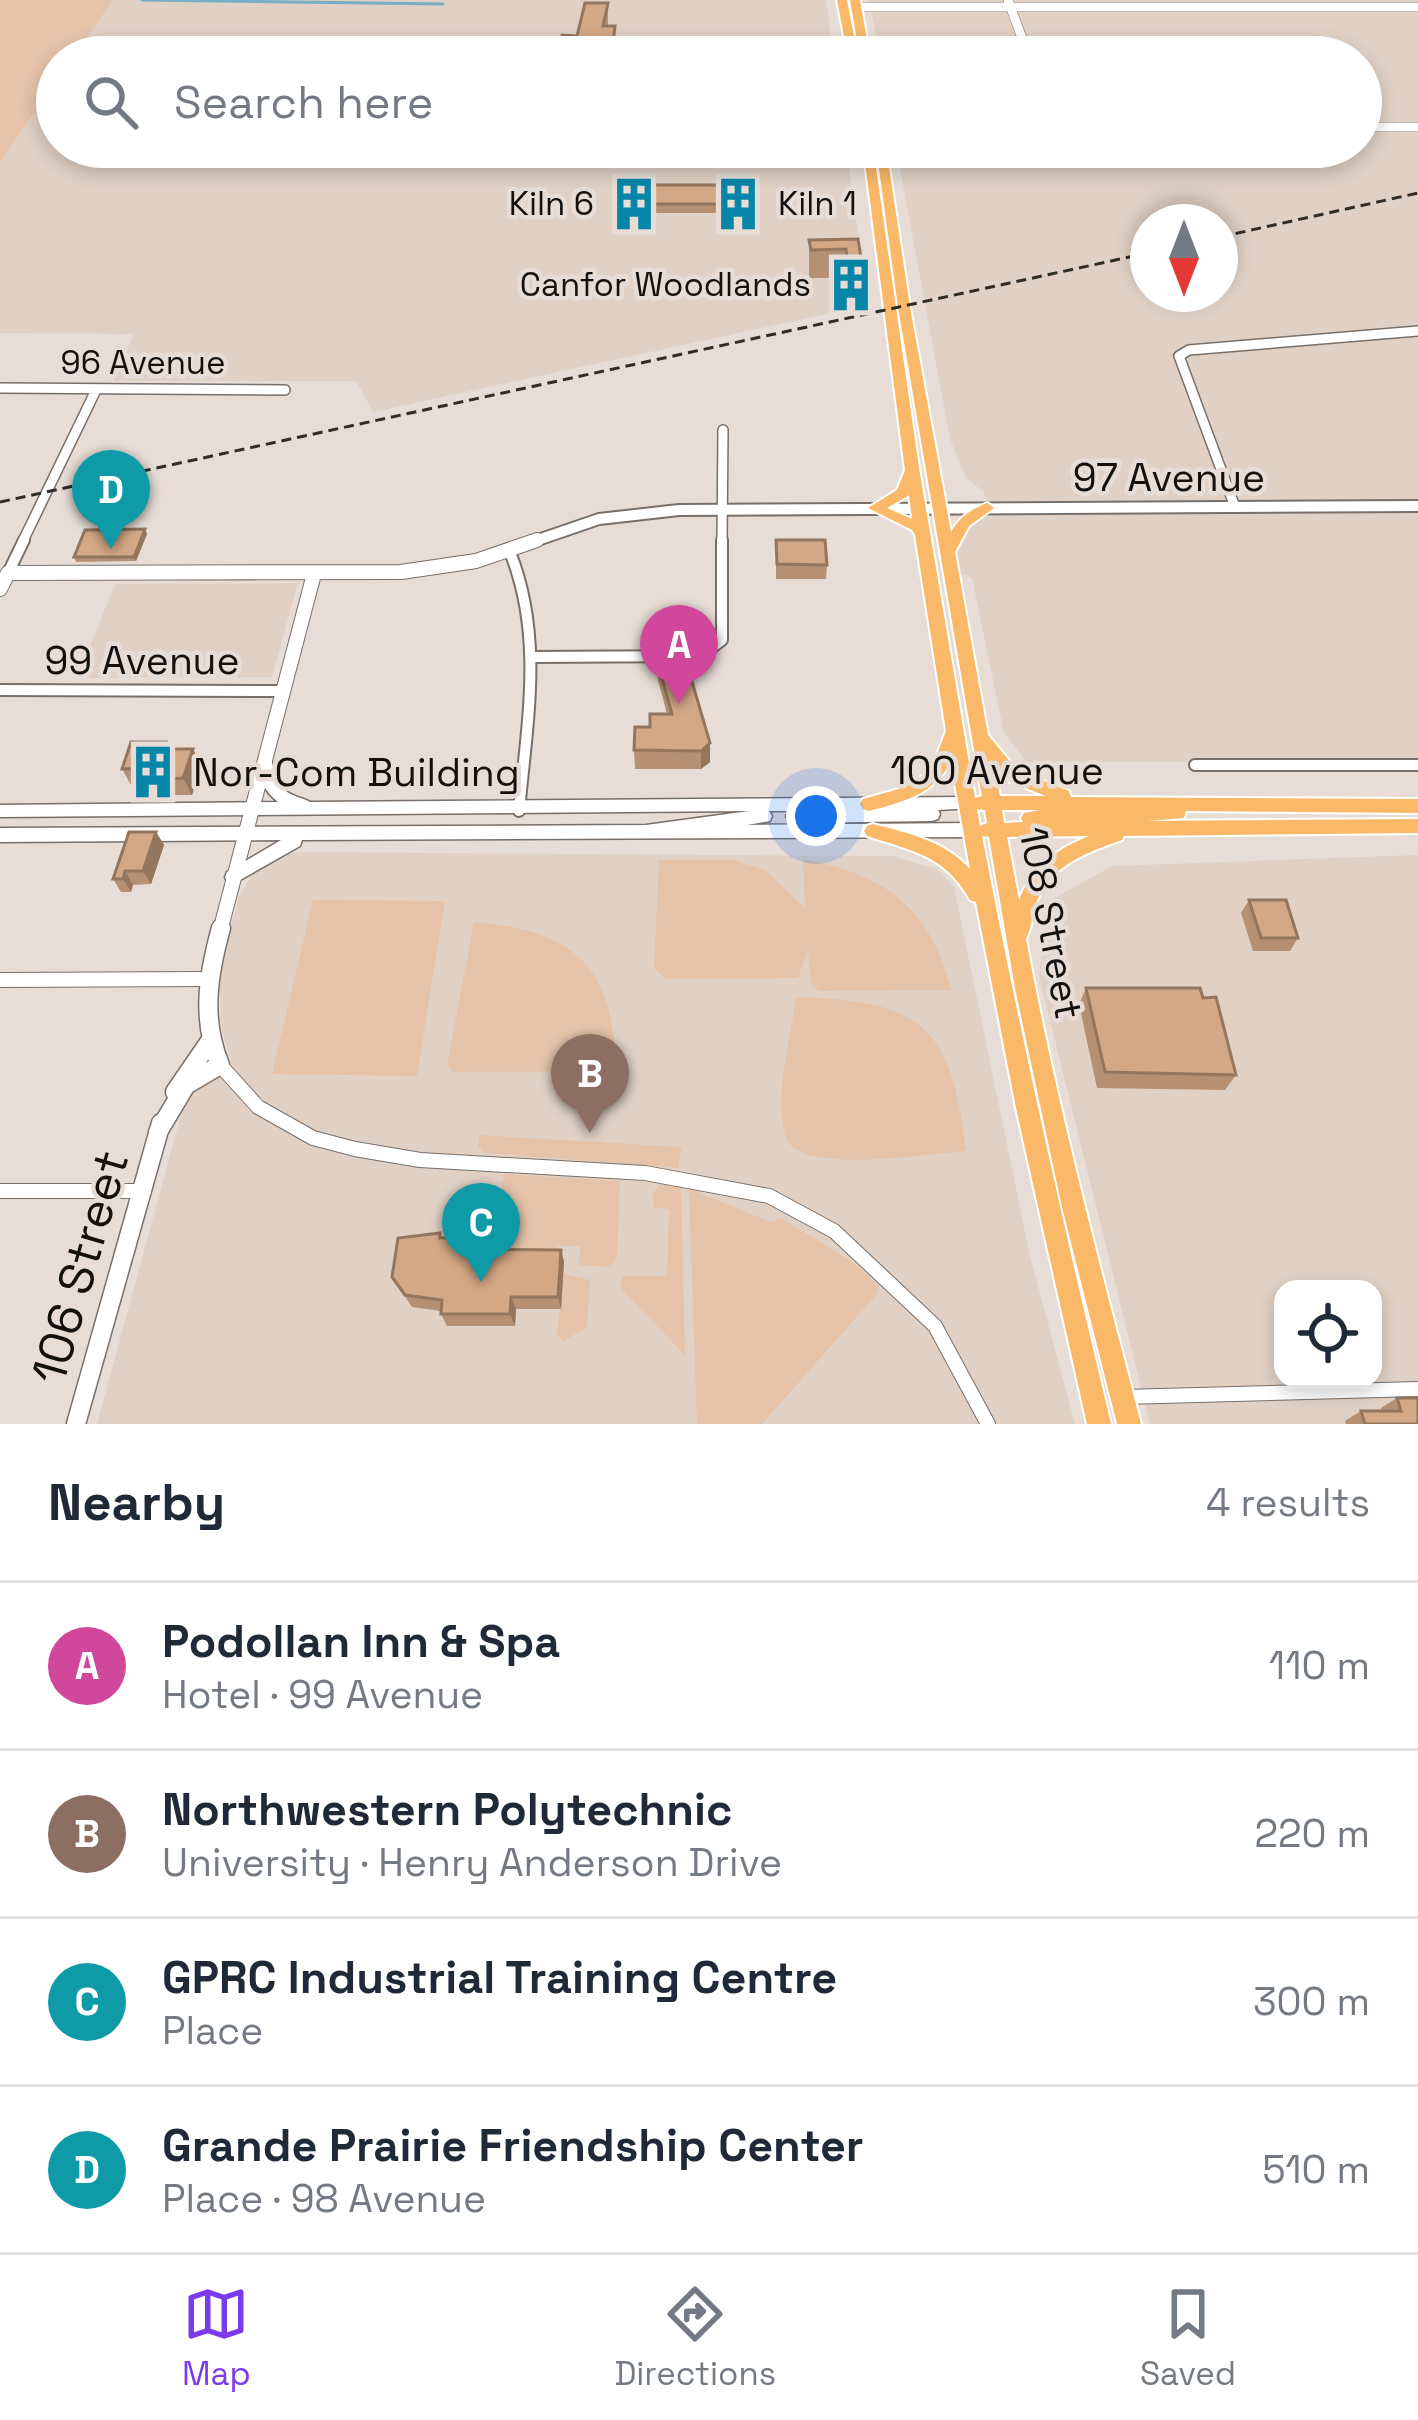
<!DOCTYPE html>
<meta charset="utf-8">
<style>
body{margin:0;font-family:"Space Grotesk",sans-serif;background:#f6f6f7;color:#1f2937}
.controls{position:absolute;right:36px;bottom:36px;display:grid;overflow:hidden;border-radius:24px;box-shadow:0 6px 18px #0003}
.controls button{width:108px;height:108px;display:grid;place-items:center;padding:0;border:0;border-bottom:3px solid #e0e1e3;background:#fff;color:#1f2937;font:60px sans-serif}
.compass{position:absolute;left:1130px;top:204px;width:108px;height:108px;border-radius:50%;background:#fff;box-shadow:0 6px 18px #0003;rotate:180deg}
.you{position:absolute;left:816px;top:816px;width:42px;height:42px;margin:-30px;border:9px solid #fff;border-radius:50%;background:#1a73e8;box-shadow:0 0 0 18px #1a73e833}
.badge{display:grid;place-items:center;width:78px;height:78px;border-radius:50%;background:#7c3aed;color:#fff;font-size:39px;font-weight:700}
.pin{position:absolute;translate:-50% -99px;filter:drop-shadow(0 3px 6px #0008)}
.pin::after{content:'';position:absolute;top:63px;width:42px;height:36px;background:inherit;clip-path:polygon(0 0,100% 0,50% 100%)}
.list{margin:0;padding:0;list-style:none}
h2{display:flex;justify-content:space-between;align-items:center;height:156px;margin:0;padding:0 48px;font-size:51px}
h2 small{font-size:39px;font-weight:400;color:#747a83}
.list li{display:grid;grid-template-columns:78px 1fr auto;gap:36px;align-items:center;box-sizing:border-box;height:168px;padding:0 48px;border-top:3px solid #e0e1e3}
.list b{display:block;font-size:45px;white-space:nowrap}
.list p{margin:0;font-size:39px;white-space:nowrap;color:#747a83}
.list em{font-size:39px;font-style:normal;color:#747a83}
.icon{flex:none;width:66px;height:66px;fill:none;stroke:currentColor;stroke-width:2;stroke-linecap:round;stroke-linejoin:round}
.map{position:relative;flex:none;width:1418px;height:1424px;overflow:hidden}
.search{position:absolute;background:#fff;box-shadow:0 6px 18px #0003;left:36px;right:36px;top:36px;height:132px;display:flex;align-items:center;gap:30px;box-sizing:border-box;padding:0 42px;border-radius:66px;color:#747a83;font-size:45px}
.sheet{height:828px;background:#fff}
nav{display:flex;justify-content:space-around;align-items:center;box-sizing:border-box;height:168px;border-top:3px solid #e0e1e3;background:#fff;font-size:33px;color:#747a83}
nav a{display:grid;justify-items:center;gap:6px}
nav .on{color:#7c3aed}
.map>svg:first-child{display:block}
.built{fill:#e1d1c5;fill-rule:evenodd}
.green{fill:#e5c4aa}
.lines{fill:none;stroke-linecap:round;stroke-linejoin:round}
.stream{stroke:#75aec5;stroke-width:3}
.minor-far2-casing{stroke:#786f69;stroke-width:12}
.minor-far1-casing{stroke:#786f69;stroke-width:14}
.minor-casing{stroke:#786f69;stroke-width:16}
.tertiary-far3-casing{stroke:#786f69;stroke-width:10}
.tertiary-far2-casing{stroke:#786f69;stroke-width:14}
.tertiary-far1-casing{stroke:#786f69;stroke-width:16}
.tertiary-casing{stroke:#786f69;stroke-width:21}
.secondary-casing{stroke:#786f69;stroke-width:3}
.primary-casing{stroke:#fff;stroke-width:4}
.minor-far2{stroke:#fff;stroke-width:9}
.minor-far1{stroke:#fff;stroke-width:10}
.minor{stroke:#fff;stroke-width:14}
.tertiary-far3{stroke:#fff;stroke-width:9}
.tertiary-far2{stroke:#fff;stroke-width:10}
.tertiary-far1{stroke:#fff;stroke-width:14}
.tertiary{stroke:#fff;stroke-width:18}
.secondary{fill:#fff;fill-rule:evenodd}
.primary{fill:#fab968;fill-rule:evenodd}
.rail{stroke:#302c28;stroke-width:3;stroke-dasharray:10 6;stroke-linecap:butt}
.wall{fill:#b59073}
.shaded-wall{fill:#94765e}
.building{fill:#d3a886;stroke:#94765e;stroke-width:3}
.labels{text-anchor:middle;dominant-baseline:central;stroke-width:9;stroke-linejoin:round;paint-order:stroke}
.far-poi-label{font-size:33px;fill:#13100d;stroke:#e7ddd6;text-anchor:end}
.far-street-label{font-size:33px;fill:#13100d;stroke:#e7ddd6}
.street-label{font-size:39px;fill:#13100d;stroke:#e7ddd6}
.poi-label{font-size:39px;fill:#13100d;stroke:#e7ddd6;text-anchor:start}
.near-street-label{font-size:48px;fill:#13100d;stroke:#e7ddd6}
</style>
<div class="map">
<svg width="1418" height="1424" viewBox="0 0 1418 1424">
<rect width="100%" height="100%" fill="#e7ddd6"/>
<path class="built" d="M112,0h714l8,57h-761z
M869,0h549v762h-391l-23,-29 -32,-155 -20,-7 5,-40 30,-24 -3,-15 -18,-14 -16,-39 -54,-292h465v-90h-481zM1148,222h72v72h-72z
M57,80v67h789l22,158 -495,107 -17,-31h-243l21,-47 -134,-1v-171z
M298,583l-26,94 -195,1 38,-94z
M296,852l596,4 45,13 17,18 76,369 45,168h-978l84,-309 13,-25 37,-30 -9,-28 -3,-53 19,-80 16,-29 27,-15z
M1418,855v569h-268l-111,-448 10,-75 63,-35zM1283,1289h90v90h-90z"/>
<path class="green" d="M0,0h113l-40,57h-16v23l-57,82z
M803,859c81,15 128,48 148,131l-132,1 -8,-7 -3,-35 -10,29 -132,1 -12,-11 5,-108h75l31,10 40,38z
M313,900l132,1 -28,175 -145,-2z
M474,922c100,8 142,45 141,149l-162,1 -6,-7z
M796,997c126,4 155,27 170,154 -35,2 -167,25 -180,-13 -13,-41 5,-99 10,-141z
M480,1135l202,12 -4,21 -194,-15 -6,-7z
M504,1174l116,7 -3,77 -7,9 -31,-2 1,-19h-22l-1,17 -89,-13 2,-8h-21l2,-16 46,-1z
M660,1184l21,3 4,168 -64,-66 1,-13h45l2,-67 -15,-1 -1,-15z
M689,1189l82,33 10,-4 70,43 28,25 -2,8 -115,130h-65z
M563,1274l27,6 -3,47 -23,14 -7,-6z"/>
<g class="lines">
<path class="stream" d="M142,0l301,4"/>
<defs>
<path id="minor-far2" d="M0,388l285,2
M1235,507l-56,-151 10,-6 229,-19
M22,543l74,-153
M722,543l1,-113"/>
<path id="minor-far1" d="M510,552c34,85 17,170 9,259
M8,573l16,-33
M531,657l170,-1 21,-16v-100
M0,690l283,1
M1195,765h223"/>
<path id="minor" d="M0,980l207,-1
M220,1065l38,42 55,31 42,11 65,11 225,13 124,23 65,35 101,95 53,98
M0,1191h144
M1123,1397l295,-8"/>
<path id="tertiary-far3" d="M1008,0l21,57
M847,7h571
M1361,127h57"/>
<path id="tertiary-far2" d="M529,543l70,-24 80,-9 739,-4"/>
<path id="tertiary-far1" d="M0,589l8,-16 393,-1 75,-11 61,-21
M220,931l94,-357"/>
<path id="tertiary" d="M175,1092l35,-51
M158,1132l28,-47 34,-20c-19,-46 -12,-90 1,-137
M76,1424l85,-301"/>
<path id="secondary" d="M265,754l5,2c5,15 6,32 23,39 6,3 12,4 17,7l657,-5 6,1 2,5 -2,5 -35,2 2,4 -2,5 -6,2 -138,2 -6,-2 -2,-5 4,-5h-21l3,5 -2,5 -23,4 224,-2 6,2 2,5 -2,5 -6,2 -669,3 -2,6 -67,38 -6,-2 -2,-5 2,-5 54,-32 -281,2v-14l646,-3 103,-14 -749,6v-12l278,-3c-14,-10 -23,-29 -18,-46z"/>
<path id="primary" d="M837,0h10l11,57h-10z
M850,0h10l10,57h-10z
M863,147h10l46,321 56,330 7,-2 -84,-489 -22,-160h10l24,160 41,225c8,-15 21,-23 36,-29l7,5 -25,18 -14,26 33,183 29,35 52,21 2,6 347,2v14l-232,-2 -2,7 -37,3 271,-2v14l-294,3 -2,4c-34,12 -71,25 -85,61 -5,13 -5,27 -11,38 30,163 73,324 115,485h-24l-55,-217 -47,-219 -26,-151 -7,-1c38,197 82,393 129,588h-24l-71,-316 -40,-206 -6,-2c-25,-45 -58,-49 -103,-64l-3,-5 3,-5 6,-2c35,9 72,17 97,45l-19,-108c-17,34 -48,41 -82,50l-6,-2 -3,-5 3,-5 36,-10 20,-10 15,-17 12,-31 -31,-196 -3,-5 -44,-22 29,-18 8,-20zM909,495l3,24 -25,-11 21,-12zM994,765l11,15 41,16h-46zM977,809l8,1 2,13 -7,3zM1002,810h38l-16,3 -3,5 2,4 -19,1zM1089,836c-33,13 -57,31 -70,64l-12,-63z"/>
</defs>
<use href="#minor-far2" class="minor-far2-casing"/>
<use href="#minor-far1" class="minor-far1-casing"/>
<use href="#minor" class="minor-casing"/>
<use href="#tertiary-far3" class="tertiary-far3-casing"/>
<use href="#tertiary-far2" class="tertiary-far2-casing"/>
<use href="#tertiary-far1" class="tertiary-far1-casing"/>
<use href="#tertiary" class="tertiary-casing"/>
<use href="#secondary" class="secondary-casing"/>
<use href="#primary" class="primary-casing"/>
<use href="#minor-far2" class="minor-far2"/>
<use href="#minor-far1" class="minor-far1"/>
<use href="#minor" class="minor"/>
<use href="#tertiary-far3" class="tertiary-far3"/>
<use href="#tertiary-far2" class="tertiary-far2"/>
<use href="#tertiary-far1" class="tertiary-far1"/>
<use href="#tertiary" class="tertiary"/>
<use href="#secondary" class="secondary"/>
<use href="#primary" class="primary"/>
<path class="rail" d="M1220,237l198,-44
M0,502l1148,-249"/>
</g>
<path class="wall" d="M608,3v23l8,18h28v8l14,5h-96l-2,-12 17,-9z
M745,185v28h-118l-1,-9z
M858,239l4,25 -3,28 -14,1 -2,-15h-34v-38z
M147,534l-11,27 -60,1 -2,-5z
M776,540l51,25 -1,14h-50z
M657,661l53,101 -9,7h-66l-1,-19 16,-23 17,-13 -9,-34z
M169,749h24l8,16 -9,30h-20l-6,-10h-35l-9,-16z
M156,832l8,13 -13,39 -18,1 -2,7h-10l-8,-13z
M1249,900l49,38 -8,13h-37l-12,-38z
M1086,988l150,87 -11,15 -128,-2 -18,-84z
M440,1233l2,5 20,-1 5,10 5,2 89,1 3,12 -3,47h-45l-1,17h-68l-6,-12v-3l-29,-4 -20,-30z
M1397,1398l21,26h-72l-1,-3 16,-10h20v-3z"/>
<path class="shaded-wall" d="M145,529l2,5 -11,27 -2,-4z
M710,743v19l-9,7v-18z
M193,749l8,16 -9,30 -9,-17z
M156,832l8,13 -13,39 -8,-13z
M125,871l8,14 -2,7 -8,-13z
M561,1250l3,12 -3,47 -3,-12z
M511,1297l5,12 -1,17 -5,-12z"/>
<path class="building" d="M585,3h23l-5,23h12l-2,18h31l-2,8 16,1 -1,4h-84l3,-12h-16l2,-10 15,1z
M628,185h117v19h-119z
M858,239l4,25 -14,1 -2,-16 -35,1 -2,-10z
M145,529l-11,28h-60l11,-27z
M776,540h49l2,25 -50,-1z
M657,661h29l24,82 -9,8 -67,-1 1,-23h15v-13h22z
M131,742h35l-3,7h30l-10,29 -20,1 2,-11 -43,1z
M129,832h27l-13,39h-18l-2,8h-10z
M1249,900h37l12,38h-37z
M1086,988h114l3,10 13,-1 20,78 -131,-3z
M440,1233v5l22,-1 -1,9 11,3 89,1 -3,47h-47l-1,17h-69l1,-14 -37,-5 -13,-18 6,-39z
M1397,1398h21v26h-53l-4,-13h40z"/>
<defs>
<symbol id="building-bare" viewBox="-9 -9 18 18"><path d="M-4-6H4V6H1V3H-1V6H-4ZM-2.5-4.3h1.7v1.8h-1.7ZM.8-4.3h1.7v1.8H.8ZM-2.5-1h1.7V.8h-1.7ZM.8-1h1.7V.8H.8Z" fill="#0785a9" stroke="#e7ddd6" stroke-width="2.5" paint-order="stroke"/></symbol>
</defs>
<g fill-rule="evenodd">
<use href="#building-bare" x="596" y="166" width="76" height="76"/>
<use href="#building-bare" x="700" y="166" width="76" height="76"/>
<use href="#building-bare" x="813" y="247" width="76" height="76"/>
<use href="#building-bare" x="115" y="734" width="76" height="76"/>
</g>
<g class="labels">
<g class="far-poi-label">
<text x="594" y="204">Kiln 6</text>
<text x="778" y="204" text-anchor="start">Kiln 1</text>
<text x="811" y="285">Canfor Woodlands</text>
</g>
<g class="far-street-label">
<text x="143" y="363">96 Avenue</text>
</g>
<g class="street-label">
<text x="1169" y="477">97 Avenue</text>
<text x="142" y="660">99 Avenue</text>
<text x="997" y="770">100 Avenue</text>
<text transform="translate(1051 923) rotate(79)">108 Street</text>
</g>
<g class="poi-label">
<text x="193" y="772">Nor-Com Building</text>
</g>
<g class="near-street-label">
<text transform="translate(80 1267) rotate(-74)">106 Street</text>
</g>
</g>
</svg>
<div class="controls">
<button><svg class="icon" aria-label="locate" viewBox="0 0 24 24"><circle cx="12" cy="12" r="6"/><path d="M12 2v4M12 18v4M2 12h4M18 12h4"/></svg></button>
</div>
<svg class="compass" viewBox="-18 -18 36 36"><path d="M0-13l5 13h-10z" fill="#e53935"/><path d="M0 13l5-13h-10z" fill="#747a83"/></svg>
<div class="you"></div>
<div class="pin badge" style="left:679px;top:704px;background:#d1479c">A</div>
<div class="pin badge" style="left:590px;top:1133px;background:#8d6e63">B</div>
<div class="pin badge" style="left:481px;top:1282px;background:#0f9aa8">C</div>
<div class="pin badge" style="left:111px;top:549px;background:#0f9aa8">D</div>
<div class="search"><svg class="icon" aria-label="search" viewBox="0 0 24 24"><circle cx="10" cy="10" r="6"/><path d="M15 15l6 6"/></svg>Search here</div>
</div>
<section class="sheet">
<h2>Nearby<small>4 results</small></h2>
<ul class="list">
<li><span class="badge" style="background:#d1479c">A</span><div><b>Podollan Inn &amp; Spa</b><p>Hotel · 99 Avenue</p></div><em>110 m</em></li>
<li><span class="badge" style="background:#8d6e63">B</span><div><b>Northwestern Polytechnic</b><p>University · Henry Anderson Drive</p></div><em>220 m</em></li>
<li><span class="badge" style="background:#0f9aa8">C</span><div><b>GPRC Industrial Training Centre</b><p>Place</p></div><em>300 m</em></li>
<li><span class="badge" style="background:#0f9aa8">D</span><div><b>Grande Prairie Friendship Center</b><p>Place · 98 Avenue</p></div><em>510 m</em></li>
</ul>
</section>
<nav>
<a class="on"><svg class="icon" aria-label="map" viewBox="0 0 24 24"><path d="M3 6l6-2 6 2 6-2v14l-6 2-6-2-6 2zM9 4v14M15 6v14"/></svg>Map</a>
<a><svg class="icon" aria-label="directions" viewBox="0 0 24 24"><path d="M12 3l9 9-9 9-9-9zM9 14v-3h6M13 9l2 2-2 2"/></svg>Directions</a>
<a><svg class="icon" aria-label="saved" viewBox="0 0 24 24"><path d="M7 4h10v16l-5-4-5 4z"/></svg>Saved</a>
</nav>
